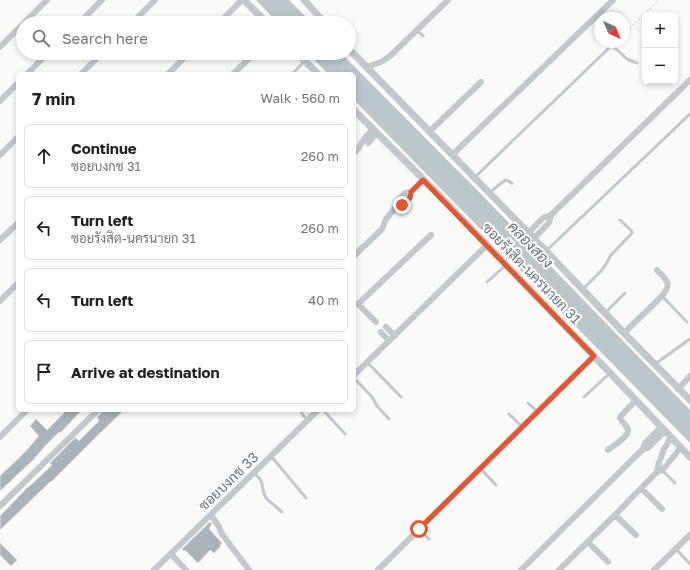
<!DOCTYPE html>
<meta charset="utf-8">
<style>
body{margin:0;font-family:"Golos Text",Sarabun,sans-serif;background:#f6f6f6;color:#202124}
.controls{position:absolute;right:12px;top:12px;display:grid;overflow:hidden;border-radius:6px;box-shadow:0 2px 6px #0003}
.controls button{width:36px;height:36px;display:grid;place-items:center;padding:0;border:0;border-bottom:1px solid #e0e0e0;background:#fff;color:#202124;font:20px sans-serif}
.compass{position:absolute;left:594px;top:12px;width:36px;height:36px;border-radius:50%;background:#fff;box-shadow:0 2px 6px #0003;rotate:136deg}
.stop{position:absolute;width:12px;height:12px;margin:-9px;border:3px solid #e4572e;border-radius:50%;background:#fff}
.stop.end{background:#e4572e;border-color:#fff;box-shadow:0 1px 4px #0008}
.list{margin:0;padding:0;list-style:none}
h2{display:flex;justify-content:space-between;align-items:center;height:52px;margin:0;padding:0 16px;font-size:17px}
h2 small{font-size:13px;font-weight:400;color:#757577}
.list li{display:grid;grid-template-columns:26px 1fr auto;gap:12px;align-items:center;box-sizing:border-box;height:64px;margin:0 8px 8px;padding:0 8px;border:1px solid #e0e0e0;border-radius:6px}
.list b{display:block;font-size:15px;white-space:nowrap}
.list p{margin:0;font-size:13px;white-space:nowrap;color:#757577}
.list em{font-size:13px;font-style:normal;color:#757577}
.icon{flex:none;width:22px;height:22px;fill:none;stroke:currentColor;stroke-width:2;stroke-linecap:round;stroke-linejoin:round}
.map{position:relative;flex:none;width:690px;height:570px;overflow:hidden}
.search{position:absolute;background:#fff;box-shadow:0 2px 6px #0003;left:16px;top:16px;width:340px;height:44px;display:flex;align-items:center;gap:10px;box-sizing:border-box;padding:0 14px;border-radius:22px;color:#757577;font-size:15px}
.panel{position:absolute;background:#fff;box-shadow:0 2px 6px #0003;left:16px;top:72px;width:340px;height:340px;border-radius:6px}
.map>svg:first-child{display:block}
.water{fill:#bbc7cb}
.building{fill:#aab3b9;stroke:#dcdcda}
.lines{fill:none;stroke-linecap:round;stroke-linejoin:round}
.path{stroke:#bbbfc2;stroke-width:1;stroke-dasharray:2 2;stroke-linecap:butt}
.service{stroke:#c3c8cc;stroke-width:3}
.minor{stroke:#c3c8cc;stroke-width:6}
.tertiary{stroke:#c3c8cc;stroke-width:7}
.route{stroke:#e4572e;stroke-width:5}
.labels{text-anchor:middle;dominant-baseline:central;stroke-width:4;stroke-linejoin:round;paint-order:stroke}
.street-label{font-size:14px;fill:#657683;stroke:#fff}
.water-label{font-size:15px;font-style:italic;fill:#60757c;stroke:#fff}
</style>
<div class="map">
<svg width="690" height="570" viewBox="0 0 690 570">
<rect width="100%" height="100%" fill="#fafaf8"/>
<path class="water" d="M256,0h33l23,23h-34z
M308,53h33l138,139 211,218v33l-336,-343v-26h-26z"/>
<path class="building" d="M67,410h15l-22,23 -1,-1 -14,14 -12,14 -33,31v-15l25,-24 14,-16 -9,-10 6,-7 11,11z
M104,410h20l-27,26 -46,46v-1l-51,49v-14l27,-28 4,-3 21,-20 -2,-2 23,-23 3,-2 3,3 20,-20 -2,-4z
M210,522l2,2 -3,4 1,1h-1l13,14 -2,2 1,1 -7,7 -4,-3 -12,13 -13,-13 -1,1 -2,-2z
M0,543l17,17 -6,6 -11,-11z"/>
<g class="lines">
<path class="path" d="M624,34l35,-34
M442,189l18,-17"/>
<path class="service" d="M417,30l6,6
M261,53l4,3 4,-3
M228,56l4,-3
M292,74l13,-13
M474,178l134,-129 3,-3 5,3 11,10 10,4
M489,193l15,-12 2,-1 6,3
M546,251l144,-137
M487,282l19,-17
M583,289l18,-18 5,-7 5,-9 21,-22 -1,-3 -11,-10
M662,296l25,26
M605,313l20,-20
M367,362l34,35
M655,364l35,-25
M354,378l18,19 5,9 12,13
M584,397l26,-24
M528,403l10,9
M300,410l7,11
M323,410l22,24
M509,414l13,13
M271,456l35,42
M480,468l16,17
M662,470l13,13
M254,473l6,6 2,5 2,10 3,5 15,13
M419,529l10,10
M676,549l14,15"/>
<path class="minor" d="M24,23l23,-23
M79,23l23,-23
M132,23l23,-23
M219,23l23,-23
M0,47l23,-23
M366,67l15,-5 9,-6 58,-56
M27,74l21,-21
M81,74l21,-21
M168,74l21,-21
M233,74l22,-21
M0,101l18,-18
M430,131l51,-49
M364,139l9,-10
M368,143l9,-10
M354,153l5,-5 3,-6
M0,155l18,-18
M452,155l161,-155
M397,206c8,-1 13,-6 14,-14
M528,233l15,-15 8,-3 139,-135
M534,238l15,-15 2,-8
M0,240l18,-17
M354,256l28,-27 4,-10 11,-13 1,-6 7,-7 6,-1 12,-12
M0,301l18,-18
M376,322l-18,-18 73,-69
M386,327l9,9
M381,332l8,9
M624,333l38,-37c11,-13 4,-16 -5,-26
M354,375l133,-130
M678,389l12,-13
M0,437l27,-27
M643,449l5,-1 17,-17
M608,450c4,-3 21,-14 20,-20 -1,-5 -7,-8 -8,-13l16,-17
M661,458l2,-7 8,-14
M669,462l12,-15
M657,472l2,-10
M641,488l21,21
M0,506l98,-96
M211,515l7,10 4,9 27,36
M615,515l21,20
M588,542l20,20
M171,554l15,16
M154,570l164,-160
M378,570l216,-214
M521,570l122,-121 2,-6 16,-16
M559,570l56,-55 35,-36 7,-7 5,-2 4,-4
M654,570l36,-35"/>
<path class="tertiary" d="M244,0l23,23
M304,0l21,23
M349,49l197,202 78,82 66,67
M297,53l21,21
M354,110l84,84 172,179 80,84"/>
</g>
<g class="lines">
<path class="route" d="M402,205l8,-7 1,-6 12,-12 171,176 -175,173"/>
</g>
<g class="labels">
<g class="street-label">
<text transform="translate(532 273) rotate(46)">ซอยรังสิต-นครนายก 31</text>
<text transform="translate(228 481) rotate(-44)">ซอยบงกช 33</text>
</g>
<g class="water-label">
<text transform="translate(531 244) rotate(46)">คลองสอง</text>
</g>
</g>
</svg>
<div class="controls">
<button>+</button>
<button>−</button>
</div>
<svg class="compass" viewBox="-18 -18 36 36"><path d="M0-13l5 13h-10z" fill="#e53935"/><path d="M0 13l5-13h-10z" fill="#757577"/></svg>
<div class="stop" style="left:419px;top:529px"></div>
<div class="stop end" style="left:402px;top:205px"></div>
<div class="search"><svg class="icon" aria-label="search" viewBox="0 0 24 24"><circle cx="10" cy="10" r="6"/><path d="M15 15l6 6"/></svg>Search here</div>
<section class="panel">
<h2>7 min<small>Walk · 560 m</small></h2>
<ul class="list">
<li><svg class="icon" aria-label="ahead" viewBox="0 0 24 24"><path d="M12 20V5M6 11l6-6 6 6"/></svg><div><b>Continue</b><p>ซอยบงกช 31</p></div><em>260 m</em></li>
<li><svg class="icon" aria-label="left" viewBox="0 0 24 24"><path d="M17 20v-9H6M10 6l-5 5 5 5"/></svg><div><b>Turn left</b><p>ซอยรังสิต-นครนายก 31</p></div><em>260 m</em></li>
<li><svg class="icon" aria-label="left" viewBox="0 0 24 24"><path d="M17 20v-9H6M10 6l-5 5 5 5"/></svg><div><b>Turn left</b></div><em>40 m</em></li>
<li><svg class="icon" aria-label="arrive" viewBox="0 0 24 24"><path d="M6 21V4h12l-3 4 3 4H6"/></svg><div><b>Arrive at destination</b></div></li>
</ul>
</section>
</div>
